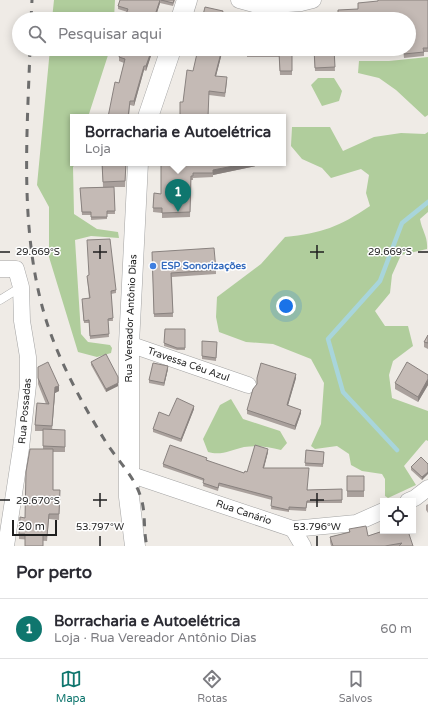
<!DOCTYPE html>
<html lang="pt">
<meta charset="utf-8">
<style>
body{margin:0;font-family:"Varela Round",sans-serif;background:#f7f7f7;color:#2b2b33}
.controls{position:absolute;right:12px;bottom:12px;display:grid;overflow:hidden;border-radius:0px;box-shadow:0 2px 10px #0003}
.controls button{width:36px;height:36px;display:grid;place-items:center;padding:0;border:0;border-bottom:1px solid #e1e1e2;background:#fff;color:#2b2b33;font:20px sans-serif}
.scale{position:absolute;left:12px;bottom:10px;width:45px;box-sizing:border-box;padding-left:4px;border:2px solid #1f1f1f;border-top:0;font-size:11px;line-height:14px;white-space:nowrap;color:#1f1f1f;-webkit-text-stroke:3px #fff;paint-order:stroke}
.you{position:absolute;left:286px;top:306px;width:14px;height:14px;margin:-10px;border:3px solid #fff;border-radius:50%;background:#1a73e8;box-shadow:0 0 0 6px #1a73e833}
.badge{display:grid;place-items:center;width:26px;height:26px;border-radius:50%;background:#0f766e;color:#fff;font-size:13px;font-weight:700}
.pin{position:absolute;translate:-50% -33px;filter:drop-shadow(0 1px 2px #0008)}
.pin::after{content:'';position:absolute;top:21px;width:14px;height:12px;background:inherit;clip-path:polygon(0 0,100% 0,50% 100%)}
.popup{position:absolute;left:70px;top:114px;width:216px;height:52px;box-sizing:border-box;display:grid;place-content:center;border-radius:0px;background:#fff;filter:drop-shadow(0 1px 3px #0005);font-size:13px;white-space:nowrap;color:#7c7c81}
.popup b{font-size:15px;color:#2b2b33}
.popup::after{content:'';position:absolute;left:50%;top:100%;margin-left:-8px;border:8px solid transparent;border-top-color:#fff}
.list{margin:0;padding:0;list-style:none}
h2{display:flex;justify-content:space-between;align-items:center;height:52px;margin:0;padding:0 16px;font-size:17px}
h2 small{font-size:13px;font-weight:400;color:#7c7c81}
.list li{display:grid;grid-template-columns:26px 1fr auto;gap:12px;align-items:center;box-sizing:border-box;height:60px;padding:0 16px;border-top:1px solid #e1e1e2}
.list b{display:block;font-size:15px;white-space:nowrap}
.list p{margin:0;font-size:13px;white-space:nowrap;color:#7c7c81}
.list em{font-size:13px;font-style:normal;color:#7c7c81}
.icon{flex:none;width:22px;height:22px;fill:none;stroke:currentColor;stroke-width:2;stroke-linecap:round;stroke-linejoin:round}
.map{position:relative;flex:none;width:428px;height:546px;overflow:hidden}
.search{position:absolute;background:#fff;box-shadow:0 2px 10px #0003;left:12px;right:12px;top:12px;height:44px;display:flex;align-items:center;gap:10px;box-sizing:border-box;padding:0 14px;border-radius:22px;color:#7c7c81;font-size:15px}
.sheet{height:112px;background:#fff}
nav{display:flex;justify-content:space-around;align-items:center;box-sizing:border-box;height:56px;border-top:1px solid #e1e1e2;background:#fff;font-size:11px;color:#7c7c81}
nav a{display:grid;justify-items:center;gap:2px}
nav .on{color:#0f766e}
.map>svg:first-child{display:block}
.forest{fill:#b0cd9c}
.lines{fill:none;stroke-linecap:round;stroke-linejoin:round}
.stream{stroke:#a8d5db;stroke-width:4.5}
.service-casing{stroke:#a3a3a3;stroke-width:9}
.minor-casing{stroke:#a3a3a3;stroke-width:17}
.tertiary-casing{stroke:#a3a3a3;stroke-width:21}
.service{stroke:#fff;stroke-width:8}
.minor{stroke:#fff;stroke-width:16}
.tertiary{stroke:#fff;stroke-width:20}
.rail{stroke:#6d6d6d;stroke-width:3;stroke-dasharray:8 8;stroke-linecap:butt}
.wall{fill:#a9a09c}
.shaded-wall{fill:#89827f}
.building{fill:#c4bab5;stroke:#89827f}
.ticks{fill:none;stroke:#1f1f1f;stroke-width:1.5}
.shop-dot{fill:#3f7fe0;stroke:#fff;stroke-width:1.5}
.labels{text-anchor:middle;dominant-baseline:central;stroke-width:3;stroke-linejoin:round;paint-order:stroke}
.shop-label{font-size:10px;font-weight:bold;fill:#366cbe;stroke:#fff;text-anchor:start}
.street-label{font-size:10px;fill:#1f1f1f;stroke:#fff}
.ticks-label{font-size:10px;text-anchor:middle;fill:#1f1f1f;stroke:#fff;stroke-width:3;stroke-linejoin:round;paint-order:stroke}
</style>
<div class="map">
<svg width="428" height="546" viewBox="0 0 428 546">
<rect width="100%" height="100%" fill="#efebe6"/>
<path class="forest" d="M54,0h61l-1,19h-62z
M50,49h60l-22,68h-15v46h3l-3,4 1,47 23,15 21,3 1,6 -28,-2 -16,4 6,94 7,8 22,3 2,3 -1,5 -14,4 -19,-5 -29,-95v-50l-12,-22z
M428,57v58l-3,2 -29,-27 -17,-12 -21,-5 1,-12h30z
M318,78h16l8,13 -3,10 -17,5 -11,-21z
M292,127h38l13,24 31,-14 27,-4 24,1 3,-2v80l-8,7c2,12 8,17 7,30l-26,6 -9,20 -2,18 -15,18 10,15h23l5,20 -20,15 -4,14 3,23 36,13v30l-2,-1 -22,26 12,19 -28,13 -3,-2v-17l-3,-5 -20,-3 -11,-6 -2,-11 -12,-8 -22,3 -4,-3 10,-22 3,-41 -13,-24 -38,-15 -27,-2 -27,-10 -3,-15 1,-20 44,-33 24,-27c37,-4 54,-10 85,-31l-4,-13 3,-18 -8,-6 -30,9 -9,-10 -20,-9 -11,-13z
M231,399l12,20 37,12 7,12 -6,7c-12,-3 -24,-5 -37,-3 -13,3 -23,9 -36,5l-5,-13 17,-34z"/>
<g class="lines">
<path class="stream" d="M397,450l-54,-58 -15,-53 52,-58 22,-58 26,-21"/>
<defs>
<path id="service" d="M0,300l21,-13"/>
<g id="minor">
<path d="M239,0l22,6 40,-3 12,-3"/>
<path d="M0,269h16l5,18 1,34 6,36v28l-7,63 -15,98"/>
<path id="s1" d="M129,344l119,41"/>
<path id="s2" d="M129,474l164,55 63,-6 27,-12"/>
<path d="M408,501l7,-3 13,-10"/>
<path d="M293,529l10,17"/>
</g>
<g id="tertiary">
<path d="M181,19l6,-19"/>
<path d="M148,117l23,-68"/>
<path id="s3" d="M135,546l-6,-49v-153l9,-181"/>
</g>
</defs>
<use href="#service" class="service-casing"/>
<use href="#minor" class="minor-casing"/>
<use href="#tertiary" class="tertiary-casing"/>
<use href="#service" class="service"/>
<use href="#minor" class="minor"/>
<use href="#tertiary" class="tertiary"/>
<path class="rail" d="M31,19l1,-19
M30,49c-3,90 -11,186 17,274 13,40 35,80 57,116 11,19 31,37 37,59 5,15 2,33 6,48"/>
</g>
<path class="wall" d="M120,0h55l-2,6 -13,-3 -5,16h-6l-31,-10v-3z
M428,0v52h-4v4l-20,2 -1,-9h6v-30l-71,-3 20,-7v-6z
M153,49l-7,22 -2,-1 -10,36 -4,-1 -1,12h-21l11,-34 5,-20 -5,-2v-4z
M223,49l-7,27 11,6 -2,15 -16,-2 -26,7 10,-31z
M247,49h87l1,22h-20l-1,-20h-22v24h-12l-1,-18h-32z
M102,163h24l-1,24h-11l1,27h-8v5l-16,1v-5h-9l-2,-27 23,-1z
M161,163h109l-57,12v2l-20,1v2h-2l-1,37 -28,1v-5l-9,-1 1,-19 7,1z
M152,252l64,18v4l-44,3 1,40h-19z
M87,276l29,14v3l-5,1 2,27h-5l1,16 -19,2 -1,-16h-5l-2,-21 7,-4z
M165,329h20v21h-8l-13,-4z
M428,335v14l-4,-2v-5z
M202,341l15,1 -1,19 -14,-2z
M91,362l27,24 -12,6 -15,-27z
M38,367l21,24 -4,2 -3,37h13v22h-12v38h7l-1,30 -10,-1 -2,22 -28,-2v-5l6,-16 18,-69v-18h-8v-6l11,-21 -8,-20z
M168,369l-4,17 -15,-3v-3z
M428,375v10l-10,17 -23,-13v-6z
M296,378l-8,27 13,8 -6,17 -48,-16v-4z
M194,409l-13,33 -28,-10v-3l16,-13z
M306,450l18,2 -1,15 -18,-1z
M268,452l-4,16 44,22 34,-1v14h-35l-1,8 -17,-1v2l-18,-3 1,-9 -53,-14 -1,5 -15,-5 1,-5 -41,-14v-3l44,-3 37,12 3,-1z
M428,464l-6,16 -11,-10v-3z
M347,476h17v21h-17z
M428,504v9l-2,-3v-5z
M349,529l19,7 15,-5 30,15h-82l-1,-4v-5l19,-5z"/>
<path class="shaded-wall" d="M160,0v3l-5,16h-1z
M152,49h1v1l-7,21v-5z
M222,49h1l-8,31v-4z
M144,66v4l-10,36v-5z
M249,163h21l-57,12v-5z
M168,366v3l-4,17v-3z
M296,374v4l-9,31v-4z
M428,379v6l-10,17v-5z
M118,383v3l-12,6v-3z
M59,386v5l-4,2 -3,39 3,-45z
M194,406v3l-13,33v-3z
M301,410v3l-6,17v-4z
M268,449v3l-5,19v-3z
M428,472v2l-6,6v-3z"/>
<path class="building" d="M120,0h40l-6,18 -9,-3 -2,4h-19l4,-10 -10,-3z
M161,0h13l-1,3z
M378,0h50v48h-5l1,4 -20,2v-5h5v-30h-141v-3h70v-6l20,-1v-6l20,-2z
M205,7l18,4 -2,8h-19z
M122,49h30l-6,17h-2l-10,35h-4l-2,16h-20l7,-35 4,1 6,-24 -6,-2z
M198,49h24l-7,27 12,1 -2,16 -16,-2 -1,26h-28v-15h3l4,-32 6,1z
M247,49h45v22h-12l-1,-18h-32z
M314,49h20l1,18 -20,1z
M102,163h24l-1,18 -22,1z
M161,163h88l-36,7v3h-20v3h-2l-1,36 -28,1v-5h-9l1,-15 7,1z
M114,187l1,24h-8v6h-16v-5h-9l-2,-24z
M110,239l6,51 -5,1 2,27 -5,1 1,15 -19,2 -1,-16 -5,1 -2,-22 8,-1 -3,-22 2,-1 -2,-35z
M214,248l2,22 -45,3 2,40 -19,1 -2,-62z
M165,329h20v19h-8l-13,-5z
M428,335v8l-4,-1z
M202,341l15,1 -1,16 -14,-2z
M106,354l12,23v6l-12,6 -15,-27z
M48,362l11,24 -4,1 -3,39 -17,-1 2,-22 12,1 -11,-26v-11z
M407,362l21,13v4l-10,18 -23,-14z
M153,363l15,3 -4,17 -15,-3z
M261,363l35,11 -9,31 14,5 -6,16 -48,-16 6,-21 4,-5v-6z
M177,398l17,8 -13,33 -28,-10 6,-17 10,4z
M43,429l22,1v17l-22,-1z
M170,445l37,13 -1,2 38,13 1,-2 2,1 8,-27 13,4 -5,19h46l-2,22 35,-1v11l-35,1 -1,7 -17,-1v3l-18,-4 1,-9 -53,-14 -1,5 -15,-5 1,-4 -41,-15z
M30,449h23v41h7l-1,24h-10l-2,22 -4,-1v11h-18v-12h-6l1,-17 5,1 1,-46z
M306,450l18,2 -1,12 -18,-1z
M421,457l7,7v8l-6,5 -11,-10z
M347,476h17v15h-17z
M366,526l2,10 15,-5h25l5,15h-14l3,-3 -17,3h-52l-3,-9 20,-5 -1,-3z"/>
<path class="ticks" d="M100,245v14M317,245v14M0,252h10M93,252h14M310,252h14M418,252h10M100,493v14M317,493v14M0,500h10M93,500h14M310,500h14M100,536v10M317,536v10"/>
<circle class="shop-dot" cx="153" cy="266" r="4"/>
<g class="labels">
<g class="shop-label">
<text x="161" y="266">ESP Sonorizações</text>
</g>
<g class="street-label">
<text stroke="none"><textPath href="#s3" startOffset="228">Rua Vereador Antônio Dias</textPath></text>
<text stroke="none"><textPath href="#s1" startOffset="63">Travessa Céu Azul</textPath></text>
<text transform="translate(25 411) rotate(-85)">Rua Possadas</text>
<text stroke="none"><textPath href="#s2" startOffset="121">Rua Canário</textPath></text>
</g>
</g>
<g class="ticks-label">
<text x="38" y="255">29.669°S</text>
<text x="390" y="255">29.669°S</text>
<text x="38" y="504">29.670°S</text>
<text x="100" y="530">53.797°W</text>
<text x="317" y="530">53.796°W</text>
</g>
</svg>
<div class="controls">
<button><svg class="icon" aria-label="locate" viewBox="0 0 24 24"><circle cx="12" cy="12" r="6"/><path d="M12 2v4M12 18v4M2 12h4M18 12h4"/></svg></button>
</div>
<div class="scale">20 m</div>
<div class="you"></div>
<div class="pin badge" style="left:178px;top:212px">1</div>
<div class="popup"><b>Borracharia e Autoelétrica</b>Loja</div>
<div class="search"><svg class="icon" aria-label="search" viewBox="0 0 24 24"><circle cx="10" cy="10" r="6"/><path d="M15 15l6 6"/></svg>Pesquisar aqui</div>
</div>
<section class="sheet">
<h2>Por perto<small></small></h2>
<ul class="list">
<li><span class="badge">1</span><div><b>Borracharia e Autoelétrica</b><p>Loja · Rua Vereador Antônio Dias</p></div><em>60 m</em></li>
</ul>
</section>
<nav>
<a class="on"><svg class="icon" aria-label="map" viewBox="0 0 24 24"><path d="M3 6l6-2 6 2 6-2v14l-6 2-6-2-6 2zM9 4v14M15 6v14"/></svg>Mapa</a>
<a><svg class="icon" aria-label="directions" viewBox="0 0 24 24"><path d="M12 3l9 9-9 9-9-9zM9 14v-3h6M13 9l2 2-2 2"/></svg>Rotas</a>
<a><svg class="icon" aria-label="saved" viewBox="0 0 24 24"><path d="M7 4h10v16l-5-4-5 4z"/></svg>Salvos</a>
</nav>
